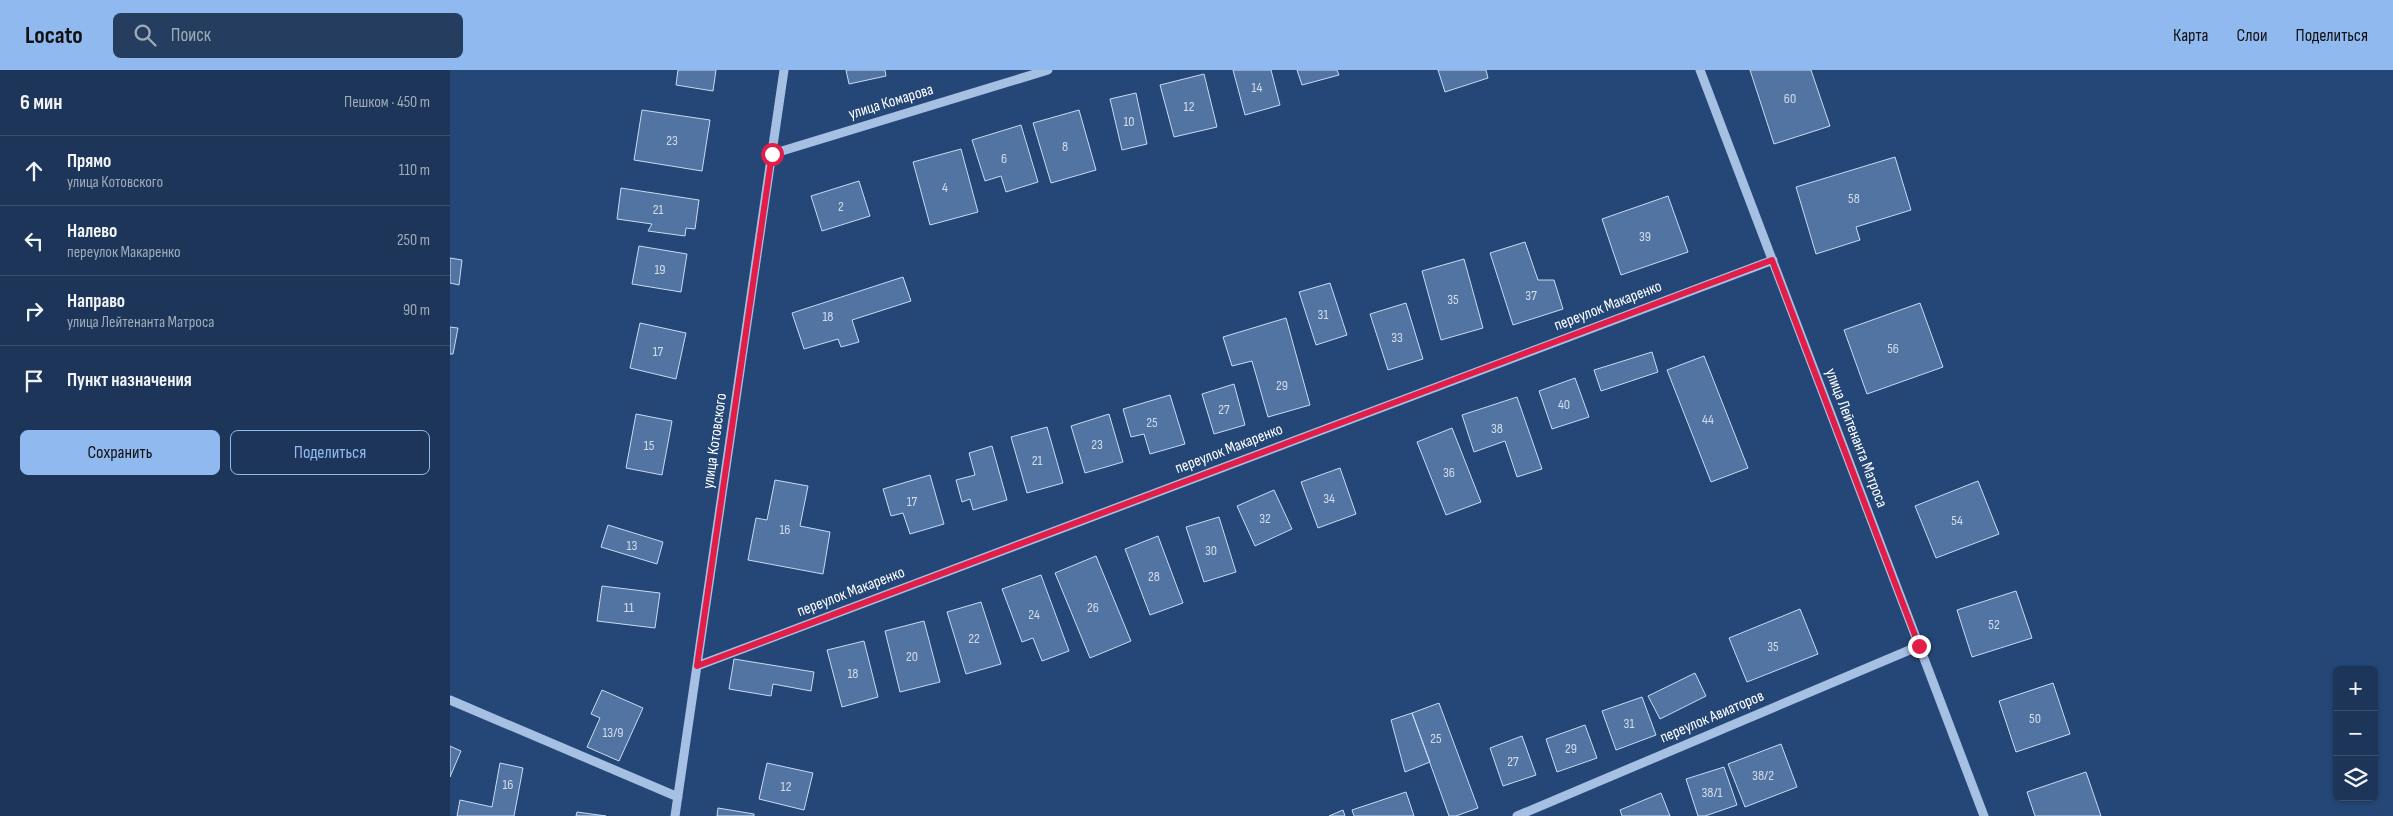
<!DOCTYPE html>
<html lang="ru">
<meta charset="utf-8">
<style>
body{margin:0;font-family:"Sofia Sans Condensed",sans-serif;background:#253d5f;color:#f1f3f6}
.controls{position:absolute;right:15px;bottom:15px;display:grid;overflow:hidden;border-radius:8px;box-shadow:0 1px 4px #0004}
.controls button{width:45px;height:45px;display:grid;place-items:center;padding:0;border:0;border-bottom:1px solid #3a506f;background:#1c3559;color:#f1f3f6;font:25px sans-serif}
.stop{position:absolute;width:15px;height:15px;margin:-11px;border:4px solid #e11d48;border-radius:50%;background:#fff}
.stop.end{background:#e11d48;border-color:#fff;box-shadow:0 1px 5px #0008}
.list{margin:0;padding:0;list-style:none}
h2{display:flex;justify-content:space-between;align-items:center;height:65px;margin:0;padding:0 20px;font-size:21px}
h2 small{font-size:16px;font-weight:400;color:#a0abba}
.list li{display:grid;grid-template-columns:32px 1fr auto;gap:15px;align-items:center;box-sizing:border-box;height:70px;padding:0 20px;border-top:1px solid #3a506f}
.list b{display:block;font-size:19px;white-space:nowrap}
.list p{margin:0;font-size:16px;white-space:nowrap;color:#a0abba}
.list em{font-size:16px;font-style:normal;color:#a0abba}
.actions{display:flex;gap:10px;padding:15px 20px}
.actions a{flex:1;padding:11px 0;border:1px solid #90b9f0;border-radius:8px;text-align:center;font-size:18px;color:#90b9f0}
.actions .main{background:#90b9f0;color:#111}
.icon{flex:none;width:28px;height:28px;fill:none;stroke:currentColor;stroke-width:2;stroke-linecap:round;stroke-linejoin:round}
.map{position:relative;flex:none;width:1943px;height:746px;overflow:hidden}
header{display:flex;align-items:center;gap:30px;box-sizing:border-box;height:70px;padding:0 25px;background:#90b9f0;color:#111}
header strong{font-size:24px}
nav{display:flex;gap:28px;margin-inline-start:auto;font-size:18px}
.search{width:350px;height:45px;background:#253d5f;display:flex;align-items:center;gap:12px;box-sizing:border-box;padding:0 18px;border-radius:8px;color:#a0abba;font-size:19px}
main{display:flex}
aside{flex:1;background:#1c3559}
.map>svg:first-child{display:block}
.building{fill:#5174a3;stroke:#c9dbf2}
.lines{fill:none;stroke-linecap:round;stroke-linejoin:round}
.minor{stroke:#a6c0e3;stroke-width:9}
.route{stroke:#e11d48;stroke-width:6}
.labels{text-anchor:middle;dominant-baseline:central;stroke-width:4.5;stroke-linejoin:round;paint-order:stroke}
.number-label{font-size:14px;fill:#d4dce8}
.street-label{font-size:16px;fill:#fff;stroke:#254777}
</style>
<header>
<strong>Locato</strong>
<div class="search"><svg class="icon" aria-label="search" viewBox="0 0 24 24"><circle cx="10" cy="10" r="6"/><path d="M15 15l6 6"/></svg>Поиск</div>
<nav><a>Карта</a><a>Слои</a><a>Поделиться</a></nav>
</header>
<main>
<aside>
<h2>6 мин<small>Пешком · 450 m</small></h2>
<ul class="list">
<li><svg class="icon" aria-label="ahead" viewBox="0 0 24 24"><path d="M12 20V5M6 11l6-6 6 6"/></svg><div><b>Прямо</b><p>улица Котовского</p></div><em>110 m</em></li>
<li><svg class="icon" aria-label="left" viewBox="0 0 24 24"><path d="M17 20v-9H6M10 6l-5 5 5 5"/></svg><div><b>Налево</b><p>переулок Макаренко</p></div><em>250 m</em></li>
<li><svg class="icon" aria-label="right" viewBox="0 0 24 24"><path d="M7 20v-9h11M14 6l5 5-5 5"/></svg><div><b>Направо</b><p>улица Лейтенанта Матроса</p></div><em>90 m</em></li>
<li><svg class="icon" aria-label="arrive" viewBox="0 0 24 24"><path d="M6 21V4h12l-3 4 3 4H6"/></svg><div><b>Пункт назначения</b></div></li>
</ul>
<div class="actions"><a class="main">Сохранить</a><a>Поделиться</a></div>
</aside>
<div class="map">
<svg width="1943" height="746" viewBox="0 0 1943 746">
<rect width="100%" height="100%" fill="#254777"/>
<path class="building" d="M228,0h38l-3,21 -37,-6z
M396,0h39l1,6 -37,8z
M783,0h38l9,35 -35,10z
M847,0h40l2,5 -37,10z
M988,0h48l2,8 -43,14z
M1300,0h61l19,56 -56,18z
M754,4l13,53 -43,10 -14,-52z
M686,23l11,51 -25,6 -12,-51z
M192,40l68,10 -8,51 -68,-11z
M629,40l17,60 -45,13 -18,-60z
M571,55l17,57 -32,10 -5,-16 -16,5 -13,-41z
M511,79l17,63 -48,13 -17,-63z
M1445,87l16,53 -55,17 4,13 -44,14 -20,-67z
M409,111l11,35 -48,15 -11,-35z
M171,118l78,12 -4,29 -9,-1 -1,8 -37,-5 4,-7 -35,-5z
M1218,126l20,56 -67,23 -19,-56z
M1075,172l13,38h16l9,29 -50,16 -23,-72z
M189,176l48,8 -6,38 -49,-8z
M0,188l12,2 -3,25 -9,-2z
M1014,189l19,69 -42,12 -19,-69z
M453,207l8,24 -59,19 7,22 -18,5 -3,-8 -34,10 -12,-36z
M880,213l17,52 -31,10 -17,-53z
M956,233l17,56 -35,11 -18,-56z
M1470,233l23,64 -76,27 -23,-64z
M836,248l24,87 -42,12 -16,-56 -20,5 -9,-29z
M190,253l46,10 -10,46 -46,-11z
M0,257l8,1 -5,26h-3z
M1202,282l6,20 -57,19 -7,-21z
M1254,286l44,112 -37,14 -44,-112z
M1125,308l14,39 -37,12 -13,-38z
M784,314l11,41 -31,9 -12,-40z
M720,325l15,49 -35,10 -6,-20 -13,3 -8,-28z
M1067,327l25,72 -25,8 -12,-36 -31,11 -12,-37z
M186,344l36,7 -10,54 -36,-7z
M659,344l14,48 -38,11 -14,-47z
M597,357l16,56 -36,10 -16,-56z
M1002,358l29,74 -35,13 -29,-73z
M542,376l15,54 -34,10 -3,-11 -8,3 -6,-22 19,-5 -6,-22z
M890,398l16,46 -38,14 -17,-46z
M480,405l14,49 -34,10 -7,-21 -12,3 -8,-27z
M325,410l33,6 -8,40 30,6 -7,42 -75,-14 8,-42 11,2z
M1528,411l21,53 -63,24 -21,-52z
M824,420l18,39 -37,17 -18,-40z
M769,447l17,55 -32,10 -18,-55z
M158,455l55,17 -6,22 -56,-17z
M708,466l25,67 -33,12 -25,-66z
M646,486l35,85 -41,17 -35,-85z
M591,505l28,76 -27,10 -9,-23 -11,4 -20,-53z
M152,516l58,7 -5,35 -58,-7z
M1566,521l16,47 -60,19 -15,-47z
M531,532l20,62 -35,10 -19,-62z
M1350,539l18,45 -71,28 -18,-44z
M474,551l16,61 -40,10 -15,-61z
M414,571l14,56 -36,10 -15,-57z
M284,589l80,13 -3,19 -38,-7 -2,12 -42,-7z
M1245,603l11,23 -46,23 -12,-23z
M1603,613l17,51 -54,18 -17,-51z
M152,620l41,18 -24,53 -32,-14 13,-29 -9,-4z
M1192,627l14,38 -40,15 -14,-39z
M989,633l39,105 -22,8h-7l-37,-103z
M962,643l18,49 -25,10 -14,-52z
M1135,655l12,33 -40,14 -11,-33z
M1072,666l14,39 -33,11 -13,-38z
M1331,674l16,43 -52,20 -17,-43z
M0,676l11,5 -11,26z
M50,693l23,5 -9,48h-57l3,-16 32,7z
M317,693l46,10 -9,37 -45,-11z
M1274,697l13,38 -32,11h-7l-12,-37z
M1636,702l15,44h-66l-8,-24z
M956,722l8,24h-60l-2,-6z
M1211,723l9,23h-48l-2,-6z
M268,738l36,6v2h-37z
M893,740l2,6h-16z
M127,742l29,4h-30z"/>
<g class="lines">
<path class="minor" d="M1250,0l284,746
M322,84l276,-84
M247,596l1076,-406
M0,630l228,97
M225,746l109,-746
M1067,746l402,-170"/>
</g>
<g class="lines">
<path class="route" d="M322,84l-75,512 1075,-406 147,386"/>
</g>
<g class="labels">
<g class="number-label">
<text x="807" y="17">14</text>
<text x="1340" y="28">60</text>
<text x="739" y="36">12</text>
<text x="679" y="51">10</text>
<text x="222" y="70">23</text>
<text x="615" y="76">8</text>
<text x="554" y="88">6</text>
<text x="495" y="117">4</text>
<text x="1404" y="128">58</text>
<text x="391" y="136">2</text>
<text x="208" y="139">21</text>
<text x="1195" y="166">39</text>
<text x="210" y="199">19</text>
<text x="1081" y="225">37</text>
<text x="1003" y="229">35</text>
<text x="873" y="244">31</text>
<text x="378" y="246">18</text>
<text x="947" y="267">33</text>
<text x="1443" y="278">56</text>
<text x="208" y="281">17</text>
<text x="832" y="315">29</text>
<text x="1114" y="334">40</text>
<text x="774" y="339">27</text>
<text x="1258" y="349">44</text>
<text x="702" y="352">25</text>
<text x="1047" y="358">38</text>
<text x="647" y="374">23</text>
<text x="199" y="375">15</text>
<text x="587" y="390">21</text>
<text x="999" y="402">36</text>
<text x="879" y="428">34</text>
<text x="462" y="431">17</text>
<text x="815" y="448">32</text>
<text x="1507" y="450">54</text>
<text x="335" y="459">16</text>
<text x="182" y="475">13</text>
<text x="761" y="480">30</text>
<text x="704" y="506">28</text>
<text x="179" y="537">11</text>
<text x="643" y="537">26</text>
<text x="584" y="544">24</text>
<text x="1544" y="554">52</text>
<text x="524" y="568">22</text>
<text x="1323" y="576">35</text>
<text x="462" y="586">20</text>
<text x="403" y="603">18</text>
<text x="1585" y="648">50</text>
<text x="1179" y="653">31</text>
<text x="163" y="662">13/9</text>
<text x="986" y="668">25</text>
<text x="1121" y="678">29</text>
<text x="1063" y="691">27</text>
<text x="1313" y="705">38/2</text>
<text x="58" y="714">16</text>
<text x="336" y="716">12</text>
<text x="1262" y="722">38/1</text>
</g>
<g class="street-label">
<text transform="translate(441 32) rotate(-17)">улица Комарова</text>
<text transform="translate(1158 236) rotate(-21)">переулок Макаренко</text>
<text transform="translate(1406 368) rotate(69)">улица Лейтенанта Матроса</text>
<text transform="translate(265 371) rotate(-82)">улица Котовского</text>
<text transform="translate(779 379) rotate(-21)">переулок Макаренко</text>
<text transform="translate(401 522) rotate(-21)">переулок Макаренко</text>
<text transform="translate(1262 647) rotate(-23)">переулок Авиаторов</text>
</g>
</g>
</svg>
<div class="controls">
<button>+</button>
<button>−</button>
<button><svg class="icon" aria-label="layers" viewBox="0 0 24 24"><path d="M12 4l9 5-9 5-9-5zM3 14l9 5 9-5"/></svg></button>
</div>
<div class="stop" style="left:322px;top:84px"></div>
<div class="stop end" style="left:1469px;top:576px"></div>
</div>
</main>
